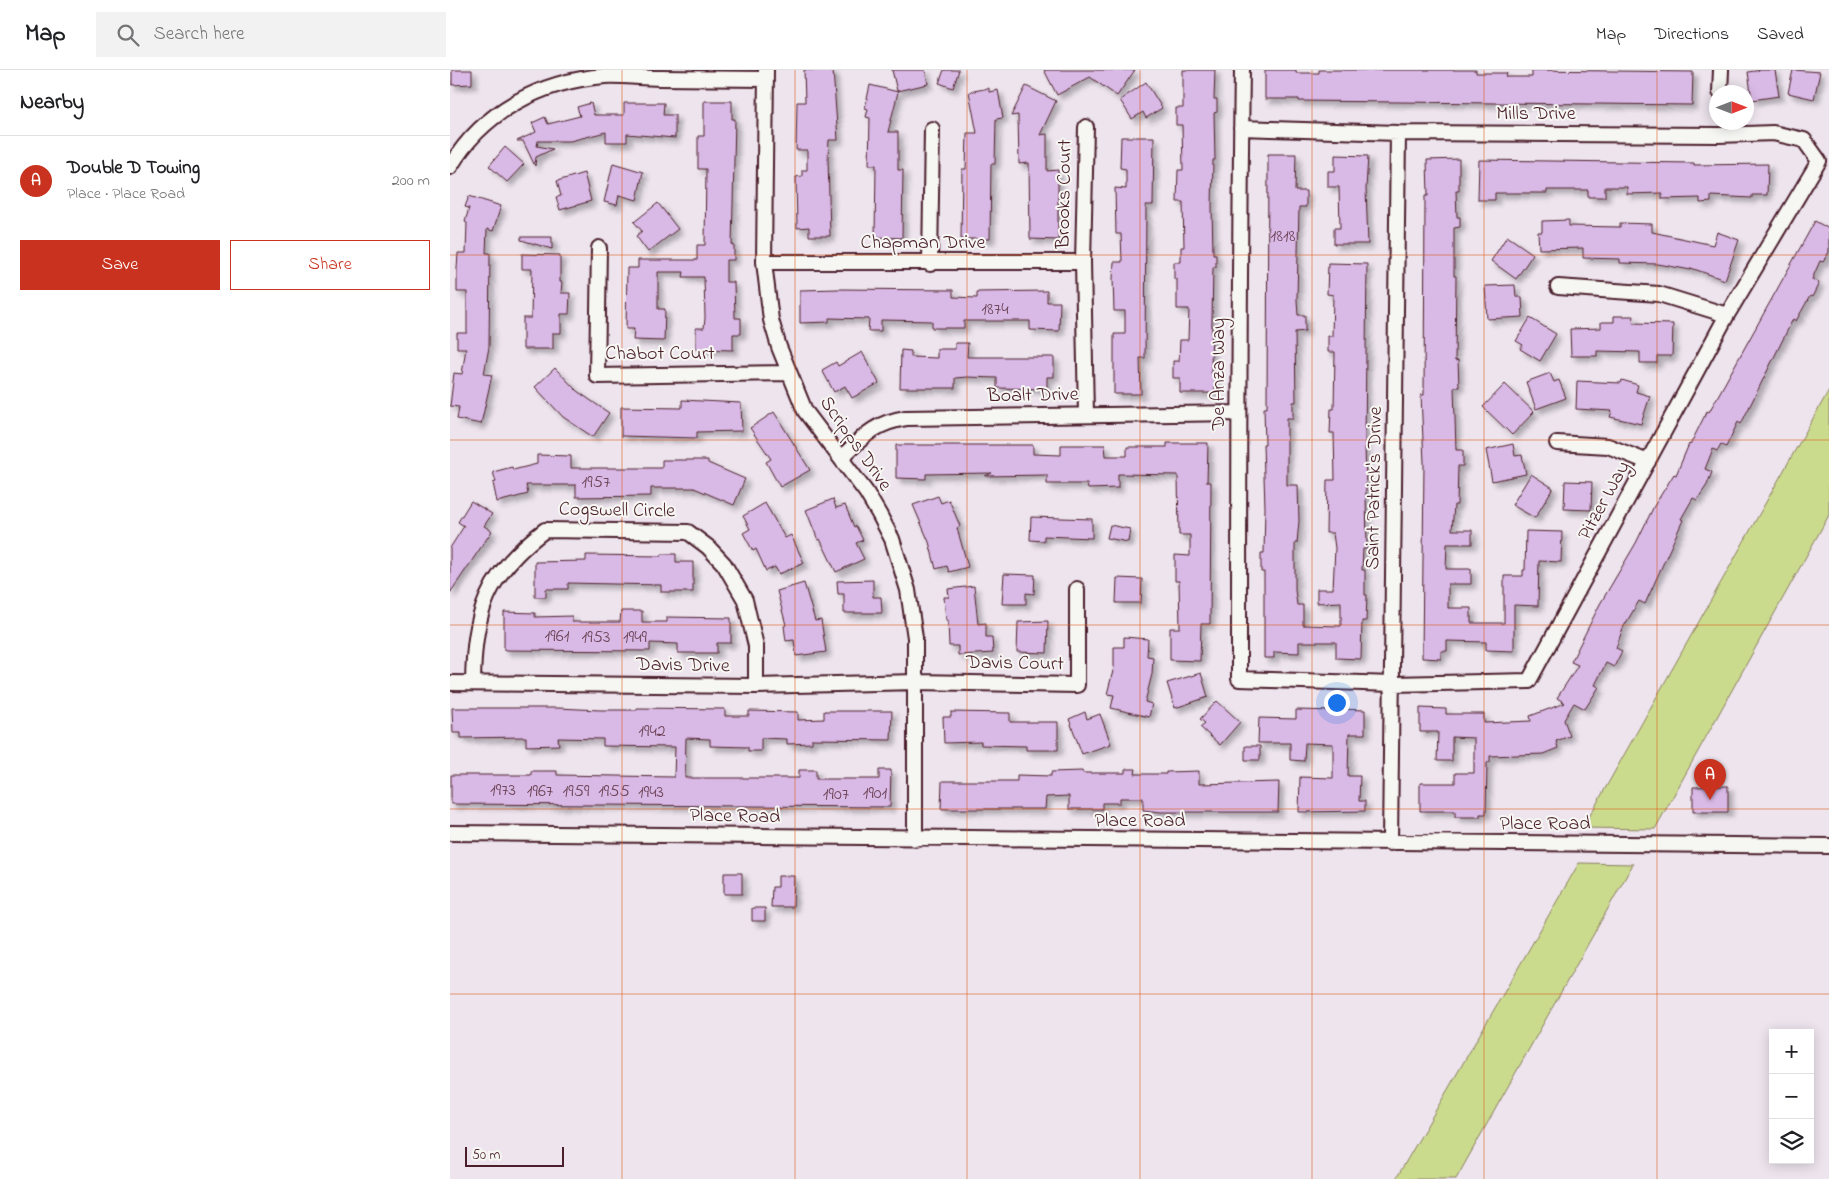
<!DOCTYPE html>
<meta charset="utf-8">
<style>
body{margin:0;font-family:"Indie Flower",sans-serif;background:#f2f2f2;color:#202124}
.controls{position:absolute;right:15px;bottom:15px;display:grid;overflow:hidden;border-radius:0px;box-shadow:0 2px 12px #0003}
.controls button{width:45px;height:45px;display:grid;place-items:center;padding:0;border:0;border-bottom:1px solid #e0e0e0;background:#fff;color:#202124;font:25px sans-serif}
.compass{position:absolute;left:1259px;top:15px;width:45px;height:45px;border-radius:50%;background:#fff;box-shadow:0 2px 12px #0003;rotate:90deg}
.scale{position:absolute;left:15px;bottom:12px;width:99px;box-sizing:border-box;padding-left:5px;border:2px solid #4a1f2b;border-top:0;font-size:14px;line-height:18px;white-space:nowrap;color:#4a1f2b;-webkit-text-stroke:4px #f6f6f2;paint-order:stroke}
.you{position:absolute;left:886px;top:632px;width:18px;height:18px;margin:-12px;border:4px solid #fff;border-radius:50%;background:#1a73e8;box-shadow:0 0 0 8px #1a73e833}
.badge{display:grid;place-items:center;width:32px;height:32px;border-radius:50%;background:#c8321e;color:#fff;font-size:16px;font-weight:700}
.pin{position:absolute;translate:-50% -41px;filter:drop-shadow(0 1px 2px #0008)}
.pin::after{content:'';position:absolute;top:26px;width:18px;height:15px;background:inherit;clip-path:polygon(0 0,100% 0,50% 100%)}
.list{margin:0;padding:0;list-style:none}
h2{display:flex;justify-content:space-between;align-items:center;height:65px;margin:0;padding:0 20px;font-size:21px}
h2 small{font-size:16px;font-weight:400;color:#757577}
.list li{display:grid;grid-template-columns:32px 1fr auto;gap:15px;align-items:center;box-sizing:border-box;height:90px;padding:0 20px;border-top:1px solid #e0e0e0}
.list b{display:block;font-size:19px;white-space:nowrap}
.list p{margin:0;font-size:16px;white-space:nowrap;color:#757577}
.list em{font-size:16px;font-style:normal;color:#757577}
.actions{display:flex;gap:10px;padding:15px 20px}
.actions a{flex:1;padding:11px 0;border:1px solid #c8321e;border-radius:0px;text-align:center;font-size:18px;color:#c8321e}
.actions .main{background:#c8321e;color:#fff}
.icon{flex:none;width:28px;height:28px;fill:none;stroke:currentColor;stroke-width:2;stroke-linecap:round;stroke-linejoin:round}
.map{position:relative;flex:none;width:1379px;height:1109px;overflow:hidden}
header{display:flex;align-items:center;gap:30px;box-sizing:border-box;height:70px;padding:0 25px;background:#fff;border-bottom:1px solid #e0e0e0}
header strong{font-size:24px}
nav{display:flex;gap:28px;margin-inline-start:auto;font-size:18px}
.search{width:350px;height:45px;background:#f2f2f2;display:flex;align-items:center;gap:12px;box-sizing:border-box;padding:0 18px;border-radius:0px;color:#757577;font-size:19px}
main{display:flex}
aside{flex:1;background:#fff}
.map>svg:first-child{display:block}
.park{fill:#cbdb8e;stroke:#8a7d5c}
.building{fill:#d9b9e5;stroke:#4a1f2b;filter:url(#shadow)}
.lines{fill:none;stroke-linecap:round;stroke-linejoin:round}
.minor-casing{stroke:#4a1f2b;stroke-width:18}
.minor{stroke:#f6f6f2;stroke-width:14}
.grid{fill:none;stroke:#e0560e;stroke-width:1;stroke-opacity:0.55}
.labels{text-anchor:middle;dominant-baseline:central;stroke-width:4;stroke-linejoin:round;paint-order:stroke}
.number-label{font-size:18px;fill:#6e465a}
.street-label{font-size:20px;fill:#4a1f2b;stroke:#f6f6f2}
</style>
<header>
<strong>Map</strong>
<div class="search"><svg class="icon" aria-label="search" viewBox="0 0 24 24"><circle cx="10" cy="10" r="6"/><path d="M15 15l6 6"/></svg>Search here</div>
<nav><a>Map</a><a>Directions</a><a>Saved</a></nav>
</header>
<main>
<aside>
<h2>Nearby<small></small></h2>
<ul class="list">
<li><span class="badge">A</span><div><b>Double D Towing</b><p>Place · Place Road</p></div><em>200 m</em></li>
</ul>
<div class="actions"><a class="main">Save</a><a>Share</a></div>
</aside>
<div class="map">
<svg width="1379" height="1109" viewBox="0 0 1379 1109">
<defs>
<filter id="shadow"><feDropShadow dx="4.5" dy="4.5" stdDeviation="2.5" flood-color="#0004"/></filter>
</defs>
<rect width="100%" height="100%" fill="#ede4ee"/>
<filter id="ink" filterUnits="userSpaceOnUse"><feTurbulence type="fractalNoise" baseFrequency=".02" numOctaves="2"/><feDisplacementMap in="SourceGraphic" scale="10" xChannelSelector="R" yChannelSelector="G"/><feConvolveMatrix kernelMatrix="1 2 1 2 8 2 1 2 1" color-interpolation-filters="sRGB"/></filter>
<g filter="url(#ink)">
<path class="park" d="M1379,320v125l-174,314 -72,-1z
M1129,793l54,1 -177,315h-60z"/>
<path class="building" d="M2,0h20v14l-20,1z
M354,0h29l5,70h-9l-1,17 2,79h-21v-9l-12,1 -1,-51 6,-1v-6h5v-20h-11l1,-48h8z
M442,0h33l3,14 -31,7z
M494,0h15l-6,18 -14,-5z
M594,0h91l-18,26 -27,-19 -33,18z
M733,0h32l-1,29h3v13l-3,1 1,47h-2l-1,47 1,47h3v13h-3l-2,106h4v20h-35v-15h-7v-17h6l1,-21h8l1,-31h-12v-30h-3v-17h7v-15h3l-1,-45h-6l1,-32h5l-1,-45h-6v-17h7z
M815,0h31v3h23v-3h157v3h31l-1,4h26v-7l161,2 -1,33 -393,-4v-2h-34z
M1311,0h14l4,26 -27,4 -4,-28z
M1343,0l27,2 -6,27 -26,-6z
M696,12l16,26 -16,10 -3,-6 -11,7 -12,-19z
M420,15l28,7 -10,40h10v38h5l-1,68 -27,-1 1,-72h-7l1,-47 -4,-1 2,-8 -3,-1z
M576,16l30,15 -16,34 7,-1v37l11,-1v70l-28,-1 -1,-76 -10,1 -1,-49 -7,1z
M539,18v4l9,-2 5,28 -7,1 -1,45h-4l-1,75h-29l1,-70h4l1,-36h10l-8,-41z
M254,31h28v18h3l-3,126h2v15h-8v22h8l1,36h6v16h-8v16l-37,-1v-21h8l1,-10 -1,-41h-21l1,-5h-26v37h7l-1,32 -31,-1 1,-11h-8l1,-61h11v-8h59v-15h8l1,-76h-8v-33h6z
M141,33l3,12h30v-12h40l-1,12h12v23l-48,-4v8h-21v-10l-36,9h-32l-1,5 16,3 -17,8 -1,9 -12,-25h-6l19,-9 -4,-9 13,-6 3,7 32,-8 -3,-9z
M671,67h33l-1,68h-7l-1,153h-5l1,36h-27v-60h11v-23h-11l-1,-33 1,-16h8l-1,-28h-5l-1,-46 11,1v-20l-6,-1z
M55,77l19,17 -17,18 -18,-16z
M818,84h28l-1,37h11v16h-7l-2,93 1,15h7v16l-10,1 1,70h-3v16h-6v67h11l1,36 -2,22h-2v47l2,15h6v20l38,1v-24l-24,1v-14h16l2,-41 -2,-15h-7l1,-53h8l-1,-47h-4l1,-24h3l1,-57h-7v-16h4l1,-41 -6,-1 1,-31 39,1 -2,176 2,109h-4l-1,21h3v25h2l-1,26h-4l-1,38 -25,-1v-16h-37v11l-25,-1v6h-10v-86h-3v-19h3l1,-45 -2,-64h2l-1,-36h3z
M885,85l33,1 -2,32 2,56h-34v-16h6l-1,-41h-11v-16h7z
M1009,89v32h-3l1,26h3v10l-6,1v48h2l-1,85 3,-1 1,27h-5l2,63h7v16h-5l-1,39h-3l-2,25h20v14h-25l-1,25h25v15h-23v24h23v15h33v-47h19v-6h2l1,-39 36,1 -1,30 -22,-1 -1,45 -24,-1v46l-28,-1v-8l-39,-1v10h-6v8l-19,-1 2,-195 -3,-68h3l1,-199h3l-1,-36z
M1029,90l215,3v2l74,-1 -1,31h-15v3l-41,-2v6l-11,1v-5l-38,1v-6l-35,1v-7h-22v10h-17v-7h-41v3h-52v7h-17z
M163,93l30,9 -6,28 -18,-5 -2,10 -13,-3z
M134,103l7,28 -31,9 -4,-13 5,-1 -4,-15z
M19,126l32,10 -8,25 -6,-2 -1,24h4l-1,94 -5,27 8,1 -11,49 -24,-5 2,-12 -9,-1 4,-33 8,1 4,-26h-9v-15h10v-41h-10v-24l1,-15h8l1,-30 -2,-1 4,-14 -4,-1z
M208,133l20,26 -30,23 -12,-16 6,-5 -8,-9z
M1119,150v6l51,1v-4l32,1v8l61,13 4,-13 22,8 -14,40 -34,-12v2l-33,-6 -38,-1v-4l-37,-1v-10l-44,1 -1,-17h4v-11z
M1365,151l14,8v23l-6,10 -3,-1 -8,18 7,4 -7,14 -2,-1 -14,25 -3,-2 -52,105 -3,-2 -12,25 -5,-3 -4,7 -4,-2 -8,20 7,3 -5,13 -10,15 -4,-2 -12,21 2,1 -38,84 -6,-3 -16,27 -7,20 6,3 -8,16 -8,-4 -11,22 4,2 -14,22 -11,-6 -10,17 6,16 -14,5 2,7 -15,6 -53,2v6h-3l-1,52h-6v3h-25v-6h-35v-28h35v-10h19v-35l-22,-1v24h-15l1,-29h-18v-24l26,1v5h38v9l47,-2 -1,-5 35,-13 -8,-5 21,-33 -7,-3 29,-58 36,-61 18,-37 20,-32 2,1 13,-31 1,1 17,-34 2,1z
M1057,166l26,18 -17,25 -25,-18z
M71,167h31v12l-31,-9z
M72,184l38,1v27h2l-1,11h9l-1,21h-8v19h-8v16h-30v-31h8l1,-49h-10z
M1065,215l1,12h6l1,20 -36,2 -2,-33z
M388,219l115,1v7l24,1v-6l70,-1v11h13l-1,29 -29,-1v-9h-66v7h-32v-7l-51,-1v11h-13l1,-12 -40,-1v4l-29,1v-33z
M1164,246h20l-1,7 40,1 -1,32h-15v7h-17v-11l-43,-1v5h-26l-1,-27 31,-1v-6h13z
M1080,248l26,16 -16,27 -20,-12 3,-4 -7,-4z
M505,273h13l-1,14h87v20h-7v12l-50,-1v-10l-30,-1 -12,1v10h-55l1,-38 10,1v6l26,1v-9h18z
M412,282l17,31 -27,15 -7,-12 -11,6 -12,-22 14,-8 2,4z
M105,298l22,23 32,22 -16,24 -30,-20 -28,-30z
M1100,303l4,9 5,-2 7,18 -30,11 -10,-27z
M1172,310l16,5 -2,7 14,4 -9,28 -31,-7 2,-6 -36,-2 1,-28 44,2z
M1055,314l29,28 -22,23 -29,-28z
M232,330l59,3 1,28 -45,1v6l-76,-2v-29l61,1z
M324,342l36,58 -30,17 -14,-25 5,-3 -21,-31z
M717,373h41l-1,39h4l-1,142h-9l-1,37 -30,-1v-32h10l-1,-47h-4v-26l15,1v-21h-11l-1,-60 -60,-1v14l-30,1 -1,-5h-40v-9l-62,1 7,-3 -66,1v5l-30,-1v-33h137v9l28,1v-10h44l1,11h21v-9h40z
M1063,374l2,12 7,-1 4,19 -34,7 -6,-31z
M87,385l34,1v12h91v-8h46v3l37,16 -11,26 -40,-17h-43v8l-75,1v-12h-50l2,9 -31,8 -4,-19 3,-1 -3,-10 19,-5 1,3 24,-6z
M1081,404l22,14 -18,30 -23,-13z
M1115,411l27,1 -1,28 -27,-1z
M488,426l3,7 8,-3 11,26 -3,2 11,39 -19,5 -2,-6 -11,3 -7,-27 -16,-37z
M383,429l3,9 9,-3 9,22 2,-1 7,14 -7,3 8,16 -28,13 -16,-33 -2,1 -12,-30z
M21,431l21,13 -8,12 8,5 -42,62v-45l14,-22 -6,-4z
M315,433l20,35 6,-3 13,28 -25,11 -4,-7 -9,4 -10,-22 -3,2 -10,-18 7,-4 -7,-13z
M581,447l61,2v19l-48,-2v5l-14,-1z
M660,455l20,4 -2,13 -21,-4z
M212,484h14v8h17v30h-32v-7l-93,-2v6h-22v8h-11v-35l51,-1v-6l75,1z
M554,504l31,1 -1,19 -8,-1v11h-24z
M667,508l25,1 -1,24h-25z
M423,510v17h8l1,16h-38v-19h-6l-1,-13z
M354,513l11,38 6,-1 5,32 -30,4 -2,-16 -8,1 -2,-15 2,-1 -9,-34z
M524,516l4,38 8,-1v14h6l1,16 -35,2v-9h-9l-1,-26h-2l-2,-23h5l-1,-8z
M171,541h21v11h25v-5l64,1v25h-14v10h-39v-9l-28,-1v8l-146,-1v-38l31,1v4l37,-1v6h48z
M598,551l-1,32 -30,-1 1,-30z
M674,567l24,2 -1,17 6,1 -1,17 -7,28 7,2 -3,13 -38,-9 3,-13 -7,-1 7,-27v-20h10z
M751,603l7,24 -33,11 -8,-25z
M767,631l23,21 -20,23 -20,-18 5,-4 -5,-4z
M2,638h106l42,2h37v-2l88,1v7h24v-5l49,1v8l26,-1v-8h68l-1,29 -79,-1v4l-25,1v-5l-26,-1v13h-13v-4l-38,-1v-7l-24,-1 -1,40h114v-8h17v9h63v-9h12l-1,37 -439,-3v-29h80v-4h26v4l117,2 1,-30 -72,-1v-7l-45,-1 1,7 -33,1v-9l-65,1v-5h-8z
M889,639l26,1v24h-16l-1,42h12l-1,25h6v10l-66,1 1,-35 33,1v-34l-28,-1 -1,18 -14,-1v-17h-32l1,-25 37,1v-9l43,1z
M501,642l59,1v9h48v28h-32v-4l-45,-1v-3l-37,1 -1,-26h8z
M635,642l2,7 13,-5 11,30 -29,10 -13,-35z
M795,676h15v14h-15z
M675,699h11l-1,5h31v-2l33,-1v13l80,-2 -1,30h-117l-18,-2v-12h-23v5h-18v6h-33v-13l-23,1 -1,12h-104l1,-28h75v-6l34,1v-4l31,-1 1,2h42z
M1278,716v26h-35v-25z
M274,803h18v21h-18z
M328,806h16l-1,31h-22l1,-20h6z
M302,838h13v13h-13z"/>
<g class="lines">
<defs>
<path id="minor" d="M316,0l-2,192 7,58 8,27 26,64 61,81 13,22 13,25 16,51 7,48v201
M1270,22l1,-22
M791,58l157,5 321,2 54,-2 31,7 15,21 -92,154 -198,366 -136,3 -154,-5c0,-203 0,-406 3,-609
M0,97c33,-56 91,-86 155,-91 17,-1 36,2 54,2 35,0 71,1 107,1
M149,178l-2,128 192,-3
M314,192h319
M480,194l2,-135
M1108,217l101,7 68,21
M636,345l-3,-153 3,-135
M1107,373l51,3 40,16
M391,388c22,-21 33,-35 65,-40l332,-5
M0,613l306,3 160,-4 161,3v-96
M23,613c1,-70 13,-109 72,-153l143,2 20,15 16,17 21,36 11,46v40
M0,763l1379,13
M940,773l8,-710"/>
</defs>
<use href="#minor" class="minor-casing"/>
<use href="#minor" class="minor"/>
</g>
</g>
<path class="grid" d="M172,0v1109M345,0v1109M517,0v1109M690,0v1109M862,0v1109M1034,0v1109M1207,0v1109M0,185h1379M0,370h1379M0,555h1379M0,739h1379M0,924h1379"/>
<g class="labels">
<g class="number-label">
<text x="833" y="167">1818</text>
<text x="545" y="240">1874</text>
<text x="146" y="413">1957</text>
<text x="107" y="567">1961</text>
<text x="146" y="568">1953</text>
<text x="185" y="568">1949</text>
<text x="202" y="662">1942</text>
<text x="53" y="721">1973</text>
<text x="90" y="722">1967</text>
<text x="126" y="722">1959</text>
<text x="164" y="722">1955</text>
<text x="201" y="723">1943</text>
<text x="425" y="724">1901</text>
<text x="386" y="725">1907</text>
</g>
<g class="street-label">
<text x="1086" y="44">Mills Drive</text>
<text transform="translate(615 124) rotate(-89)">Brooks Court</text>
<text x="473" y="173">Chapman Drive</text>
<text x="210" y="284">Chabot Court</text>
<text transform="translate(769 304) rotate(-90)">De Anza Way</text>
<text transform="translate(583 326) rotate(-1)">Boalt Drive</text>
<text transform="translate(405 374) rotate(55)">Scripps Drive</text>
<text transform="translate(925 418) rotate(-89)">Saint Patrick's Drive</text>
<text transform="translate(1155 431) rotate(-61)">Pitzer Way</text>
<text transform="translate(167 441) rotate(1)">Cogswell Circle</text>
<text transform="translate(565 594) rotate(1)">Davis Court</text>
<text transform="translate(233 596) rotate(1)">Davis Drive</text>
<text transform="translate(285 747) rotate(1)">Place Road</text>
<text x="690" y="751">Place Road</text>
<text x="1095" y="754">Place Road</text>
</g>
</g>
</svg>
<div class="controls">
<button>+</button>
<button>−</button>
<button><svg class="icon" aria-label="layers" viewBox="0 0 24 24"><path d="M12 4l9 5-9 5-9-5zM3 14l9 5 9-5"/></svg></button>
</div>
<svg class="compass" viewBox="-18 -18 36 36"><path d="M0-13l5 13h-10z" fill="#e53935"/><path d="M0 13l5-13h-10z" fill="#757577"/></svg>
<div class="scale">50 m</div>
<div class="you"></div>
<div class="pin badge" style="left:1260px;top:730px">A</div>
</div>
</main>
